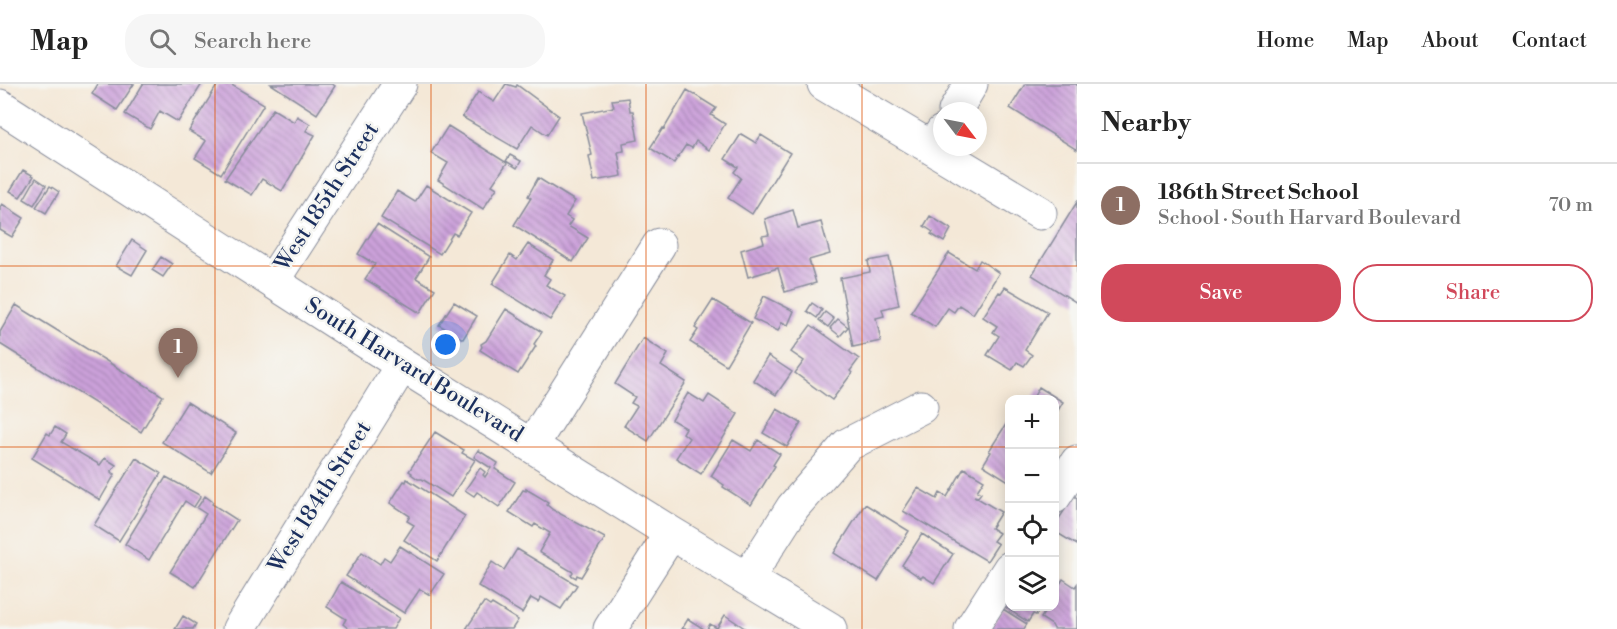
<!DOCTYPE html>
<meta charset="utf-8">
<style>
body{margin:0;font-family:"Libre Bodoni",serif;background:#f6f6f6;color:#222}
.controls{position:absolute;right:18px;bottom:18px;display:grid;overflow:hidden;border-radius:12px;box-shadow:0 3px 15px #0003}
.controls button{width:54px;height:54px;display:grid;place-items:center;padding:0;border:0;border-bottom:2px solid #e0e0e0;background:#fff;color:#222;font:30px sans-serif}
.compass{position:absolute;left:933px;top:18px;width:54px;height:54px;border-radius:50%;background:#fff;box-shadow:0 3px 15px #0003;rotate:122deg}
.you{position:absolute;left:446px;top:261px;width:21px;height:21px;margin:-15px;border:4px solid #fff;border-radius:50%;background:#1a73e8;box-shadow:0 0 0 9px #1a73e833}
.badge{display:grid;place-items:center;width:39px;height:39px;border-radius:50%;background:#d1495b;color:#fff;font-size:20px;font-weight:700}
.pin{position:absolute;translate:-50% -50px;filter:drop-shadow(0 2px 3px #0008)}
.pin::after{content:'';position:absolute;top:32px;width:21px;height:18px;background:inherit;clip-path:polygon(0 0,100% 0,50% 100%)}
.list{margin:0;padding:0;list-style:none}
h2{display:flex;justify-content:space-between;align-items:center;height:78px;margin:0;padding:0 24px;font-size:26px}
h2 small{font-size:20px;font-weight:400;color:#767676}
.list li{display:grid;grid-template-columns:39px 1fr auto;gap:18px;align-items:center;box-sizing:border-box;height:84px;padding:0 24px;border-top:2px solid #e0e0e0}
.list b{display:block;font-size:22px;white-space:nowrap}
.list p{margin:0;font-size:20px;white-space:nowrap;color:#767676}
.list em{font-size:20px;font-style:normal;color:#767676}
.actions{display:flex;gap:12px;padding:18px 24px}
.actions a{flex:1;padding:14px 0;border:2px solid #d1495b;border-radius:24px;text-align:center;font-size:21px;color:#d1495b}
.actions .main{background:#d1495b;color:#fff}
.icon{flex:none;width:33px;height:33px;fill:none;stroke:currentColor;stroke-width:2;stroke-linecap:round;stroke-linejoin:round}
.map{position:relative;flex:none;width:1077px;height:545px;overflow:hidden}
header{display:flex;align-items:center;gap:36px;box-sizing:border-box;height:84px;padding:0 30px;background:#fff;border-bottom:2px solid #e0e0e0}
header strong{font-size:28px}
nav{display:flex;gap:33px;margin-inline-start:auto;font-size:21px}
.search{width:420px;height:54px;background:#f6f6f6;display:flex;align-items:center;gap:15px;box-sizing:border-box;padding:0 21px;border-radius:24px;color:#767676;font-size:22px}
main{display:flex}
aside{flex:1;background:#fff}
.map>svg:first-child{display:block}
.building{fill:url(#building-back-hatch)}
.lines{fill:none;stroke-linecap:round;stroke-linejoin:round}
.minor-casing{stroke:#888c9a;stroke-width:35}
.minor{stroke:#fff;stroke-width:33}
.grid{fill:none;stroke:#de5710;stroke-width:1.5;stroke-opacity:0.55}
.labels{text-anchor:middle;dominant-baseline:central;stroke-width:5;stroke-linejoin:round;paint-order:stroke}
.street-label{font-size:22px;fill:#1b2f5e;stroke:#f6f6f2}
</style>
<header>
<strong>Map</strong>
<div class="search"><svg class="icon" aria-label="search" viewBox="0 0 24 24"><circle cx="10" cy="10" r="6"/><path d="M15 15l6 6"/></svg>Search here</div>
<nav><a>Home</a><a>Map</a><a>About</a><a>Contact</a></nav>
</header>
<main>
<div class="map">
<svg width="1077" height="545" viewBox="0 0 1077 545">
<defs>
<pattern id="building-back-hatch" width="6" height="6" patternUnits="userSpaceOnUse" patternTransform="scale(1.5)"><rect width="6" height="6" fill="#cca1da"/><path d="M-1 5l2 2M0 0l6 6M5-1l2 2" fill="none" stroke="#a584b4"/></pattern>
</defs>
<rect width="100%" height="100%" fill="#f6f6f2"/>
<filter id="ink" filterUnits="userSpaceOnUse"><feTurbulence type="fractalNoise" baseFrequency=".0167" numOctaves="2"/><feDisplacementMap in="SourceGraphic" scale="12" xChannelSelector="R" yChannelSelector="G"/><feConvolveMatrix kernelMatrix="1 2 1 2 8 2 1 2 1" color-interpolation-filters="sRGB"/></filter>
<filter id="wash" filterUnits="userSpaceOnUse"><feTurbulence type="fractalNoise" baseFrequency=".008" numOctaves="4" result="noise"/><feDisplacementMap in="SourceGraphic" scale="24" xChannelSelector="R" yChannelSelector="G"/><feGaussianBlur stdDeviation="1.35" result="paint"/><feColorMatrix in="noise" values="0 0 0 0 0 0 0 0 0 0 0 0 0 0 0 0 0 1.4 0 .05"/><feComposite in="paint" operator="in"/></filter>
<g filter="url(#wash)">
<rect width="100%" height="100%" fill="#f4e8d7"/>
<g id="blocks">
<path class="building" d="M98,0h36l-17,26 -25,-16z
M143,0h59l-24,38 -18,-11 -10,18 -25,-15z
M218,0h12l34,20 -43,70 -26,-16 11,-17 -17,-10z
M271,0h61l3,2 -18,28z
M506,0l10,3 1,-2 42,31 -12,19 -15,-10 -15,24 -55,-32 16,-25 16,10z
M1025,0h52v66l-67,-42z
M687,6l29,18 -5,7 14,9 -16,26 -13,-9 -4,7 -6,-3 -12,18 -24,-15 13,-20 1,1z
M628,14l2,13h3l5,29 -15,3 1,8 -6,1 4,24 -28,5 -5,-25 3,-1 -10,-42 32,-6 -2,-7z
M273,25l21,13 3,-6 13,8 -4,7 9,4 -33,56 -20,-12 -10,16 -27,-16z
M448,42l59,37 -15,22 5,3 -14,21 -45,-29 10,-17 -17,-10z
M741,50l15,9 5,-8 29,18 -38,61 -24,-16 13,-20 -7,-6 4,-5 -13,-8z
M510,71l11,6 -4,7 -11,-7z
M23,86l11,6 -14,21 -10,-6z
M36,94l10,7 -12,20 -10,-6z
M538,94l37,23 -9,15 6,4 -4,6 20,12 -15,24 -59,-37 17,-27 -3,-2z
M426,101l45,28 -14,22 -4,-2 -13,21 -59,-36 16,-27 18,11z
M50,102l9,6 -13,21 -10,-6z
M1077,118v101l-45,-28z
M2,120l22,14 -12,19 -12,-7v-23z
M793,126l5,18 23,-6 9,32 -21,6 7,23 -31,9 -7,-24 -30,9 -7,-27 23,-7 -2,-7 7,-1 -4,-16z
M930,132l21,13 -7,13 -13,-8 2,-2 -9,-6z
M377,140l52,33 -13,21 19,11 -15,24 -55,-34 10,-15 -17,-10z
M132,156l15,10 -15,25 -16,-9z
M528,160l25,16 -9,15 6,4 -4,6 19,11 -15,24 -58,-36 18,-29 7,5z
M949,169l26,16 5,-9 19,13 -26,41 -14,-9 -5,7 -6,-4 -13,19 -24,-15z
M161,173l11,7 -9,13 -11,-7z
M889,173l10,48 -17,4 2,7 -8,2 5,23 -28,6 -13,-69 30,-6 -2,-11z
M1005,203l43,25 -23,38 7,5 -8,11 -7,-4 -5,8 -25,-15 12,-19 -6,-4 4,-6 -14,-9 16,-25 2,1z
M764,212l30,15 -6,14 -6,-3 -4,9 -25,-12z
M713,216l38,23 -25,42 -36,-23 8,-12 -3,-2z
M454,218l23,14 -14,23 -24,-14z
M812,219l10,7 -5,8 -10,-7z
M16,221l147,91 -22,36 -141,-88v-12z
M506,225l36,23 -8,12 2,2 -18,28 -38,-24 2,-3 -1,-3 5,-3z
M825,228l9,7 -6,8 -9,-7z
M838,235l10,8 -8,9 -10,-8z
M811,241l48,34 -9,12 2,2 -20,27 -37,-27 9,-12 -13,-9z
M643,254l25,16 -7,12 25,16 -38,59 -24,-15 13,-20 -6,-3 4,-6 -20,-13z
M768,272l24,16 -16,23 -23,-15z
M1039,303l24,15 -9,15v-17h-22z
M688,309l16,10 5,-8 29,19 -37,60 -25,-16 13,-20 -6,-5 3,-5 -14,-8z
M187,318l49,31 -25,40 -49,-31z
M777,325l24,14 -14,24 -24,-14z
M1010,334v64l-27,-17 8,-13 -2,-1z
M55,343l11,7 -5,8 39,23 5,-7 11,7 -5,7 4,2 -15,26 -68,-42 15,-25 3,2z
M435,348l29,18 -2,3 13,7 -24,37 -29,-18h-4l-7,-5 1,-1 -3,-2z
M733,356l18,11 7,-11 22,14 -7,11 2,1 -24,39 -28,-18 1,-2 -13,-9z
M478,366l20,13 -3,6 20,13 -16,25 -22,-15 -3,4 -9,-6 15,-22 5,4 -2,3 2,2 6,-9 -17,-11z
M136,374l25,15 -42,68 -25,-16z
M964,384l20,12 -7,11 4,2 -3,4 -4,-1 27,16 -10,16 8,5 -6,8 5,3 -11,17 -84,-50 15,-23 19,11 3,-6 7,4z
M166,393l35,19 -7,11 -9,-6 -36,59 -24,-16z
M407,395l58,37 -28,45 -33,-21 10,-15 -7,-4 3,-5 -20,-13 14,-22 2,1z
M526,405l22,13 -1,3 6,5 52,28 -24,39 -4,-2 -1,3 -5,-3 2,-3 -34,-20 11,-19 -15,-9 -2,3 -24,-15 14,-22 3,1z
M205,412l8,6 -1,2 25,16 -42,67 -25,-15 36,-58 -9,-6z
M1074,412l3,2v47l-23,-14v-5z
M865,420l44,27 -31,50 -44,-28z
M922,450l31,20 -19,29 -11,-7 -2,2 -19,-13z
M400,462l44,28 -14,21 -10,-6 -16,24 -58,-37 16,-24 18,12 4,-7 6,4z
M517,465l60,36 -16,24 -20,-12 -3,5 -7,-4 -9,15 -44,-27 14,-24 12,8z
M1063,495l12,8 2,-3v45h-23l-2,-4 -11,-7 7,-12h6v-13z
M341,498l58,36 -6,11h-44l-6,-5 3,-5 -19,-12z
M1010,515v7h31l-5,9 -3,-1 -5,8 -23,-15z
M484,518l6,4 2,-2 26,16 -6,9h-46z
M1003,525l24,15 -3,5h-34z
M725,531l21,14h-39l3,-5 7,4z
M183,532l13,8 -3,5h-18z
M688,535l16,10h-22z"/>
</g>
</g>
<g filter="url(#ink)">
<use href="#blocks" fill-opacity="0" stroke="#888c9a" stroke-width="1.5"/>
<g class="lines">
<defs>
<path id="minor" d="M824,0l108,64
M0,22l402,259 269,168 159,96
M955,27l16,-27
M942,48l-10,16 108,65
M273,196l127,-196
M532,361l127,-200
M1054,413l23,-35
M747,495l46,-72 54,-62 74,-38
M239,545l163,-264
M610,545l61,-96
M971,545l39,-61"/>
</defs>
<use href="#minor" class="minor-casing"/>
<use href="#minor" class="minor"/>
</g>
</g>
<path class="grid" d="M215,0v545M431,0v545M646,0v545M862,0v545M0,182h1077M0,363h1010M1054,363h23"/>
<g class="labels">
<g class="street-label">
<text transform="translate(327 113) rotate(-57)">West 185th Street</text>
<text transform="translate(414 286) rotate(32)">South Harvard Boulevard</text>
<text transform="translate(320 413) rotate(-58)">West 184th Street</text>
</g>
</g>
</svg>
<div class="controls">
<button>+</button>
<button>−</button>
<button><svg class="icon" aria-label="locate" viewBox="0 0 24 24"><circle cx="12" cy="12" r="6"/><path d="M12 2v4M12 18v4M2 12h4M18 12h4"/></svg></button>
<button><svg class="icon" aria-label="layers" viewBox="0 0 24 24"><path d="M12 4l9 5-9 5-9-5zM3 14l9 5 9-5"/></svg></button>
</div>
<svg class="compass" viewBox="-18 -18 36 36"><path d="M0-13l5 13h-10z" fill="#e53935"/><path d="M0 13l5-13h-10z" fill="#767676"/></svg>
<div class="you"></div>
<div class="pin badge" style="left:178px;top:294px;background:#8d6e63">1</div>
</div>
<aside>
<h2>Nearby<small></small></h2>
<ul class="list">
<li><span class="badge" style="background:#8d6e63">1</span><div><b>186th Street School</b><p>School · South Harvard Boulevard</p></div><em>70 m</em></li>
</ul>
<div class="actions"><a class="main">Save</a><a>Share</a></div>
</aside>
</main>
